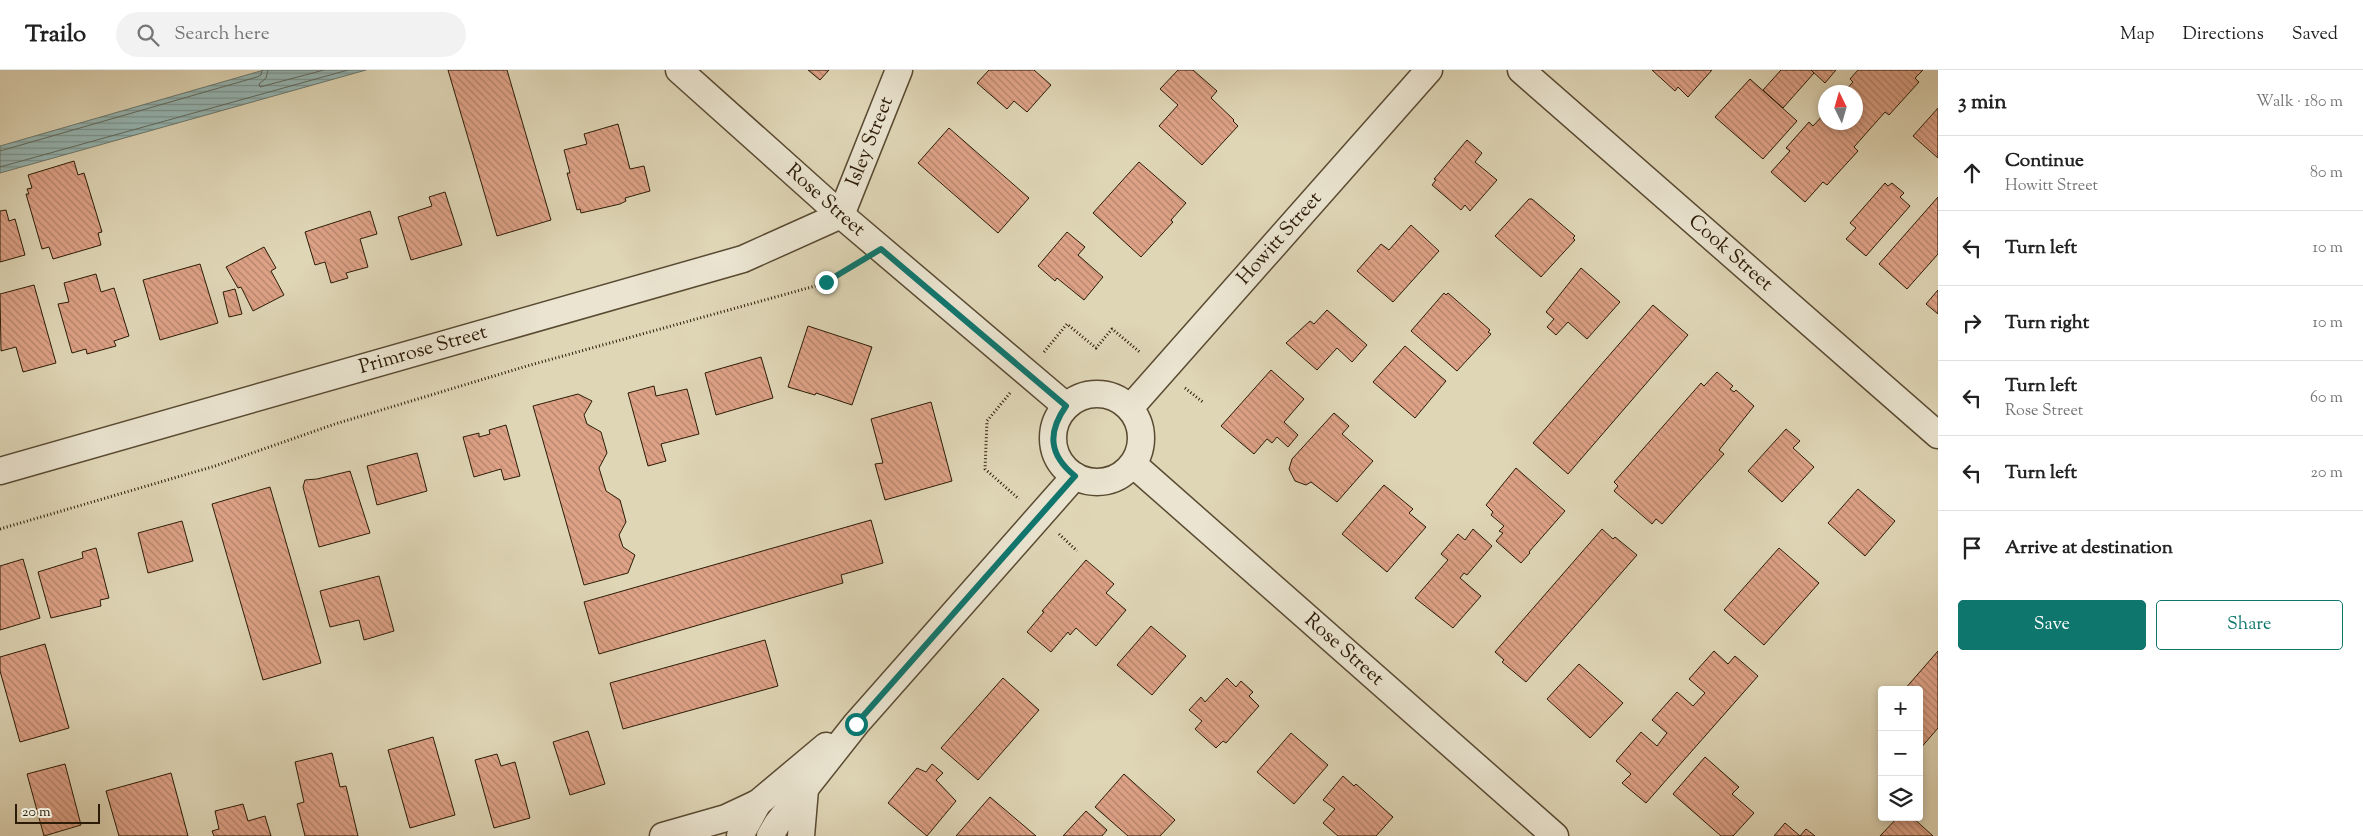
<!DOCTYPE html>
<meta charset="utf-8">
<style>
body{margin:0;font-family:"Sorts Mill Goudy",serif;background:#f2f2f2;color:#222}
.controls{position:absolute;right:15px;bottom:15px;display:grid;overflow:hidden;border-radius:5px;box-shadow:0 2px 8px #0003}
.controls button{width:45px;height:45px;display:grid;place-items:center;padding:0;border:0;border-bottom:1px solid #e0e0e0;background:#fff;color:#222;font:25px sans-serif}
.compass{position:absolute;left:1818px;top:15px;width:45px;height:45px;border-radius:50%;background:#fff;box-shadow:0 2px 8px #0003;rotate:355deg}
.scale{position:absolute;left:15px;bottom:12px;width:85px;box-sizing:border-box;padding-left:5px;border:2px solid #2c1b06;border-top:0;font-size:14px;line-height:18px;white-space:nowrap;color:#2c1b06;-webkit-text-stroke:4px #eae4d0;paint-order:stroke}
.stop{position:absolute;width:15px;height:15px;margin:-11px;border:4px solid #0f766e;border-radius:50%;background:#fff}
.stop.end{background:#0f766e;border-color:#fff;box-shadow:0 1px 5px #0008}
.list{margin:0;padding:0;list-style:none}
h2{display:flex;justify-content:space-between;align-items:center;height:65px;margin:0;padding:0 20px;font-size:21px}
h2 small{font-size:16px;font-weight:400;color:#767676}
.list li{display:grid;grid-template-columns:32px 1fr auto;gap:15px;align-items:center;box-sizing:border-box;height:75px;padding:0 20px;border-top:1px solid #e0e0e0}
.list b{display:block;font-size:19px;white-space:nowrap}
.list p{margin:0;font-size:16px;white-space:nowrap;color:#767676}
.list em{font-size:16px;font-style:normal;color:#767676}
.actions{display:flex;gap:10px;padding:15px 20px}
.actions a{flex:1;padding:11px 0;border:1px solid #0f766e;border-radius:5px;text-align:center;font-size:18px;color:#0f766e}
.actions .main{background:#0f766e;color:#fff}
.icon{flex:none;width:28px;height:28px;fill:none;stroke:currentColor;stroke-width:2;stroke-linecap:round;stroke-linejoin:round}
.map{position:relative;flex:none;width:1938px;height:766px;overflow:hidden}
header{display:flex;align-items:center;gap:30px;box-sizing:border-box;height:70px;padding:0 25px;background:#fff;border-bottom:1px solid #e0e0e0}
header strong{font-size:24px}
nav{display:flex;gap:28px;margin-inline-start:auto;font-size:18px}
.search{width:350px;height:45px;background:#f2f2f2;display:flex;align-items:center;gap:12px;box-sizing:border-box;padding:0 18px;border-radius:28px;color:#767676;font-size:19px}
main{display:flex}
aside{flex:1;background:#fff}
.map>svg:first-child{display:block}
.water{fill:url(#water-rules);stroke:#6b796f}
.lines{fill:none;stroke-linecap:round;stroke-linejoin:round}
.shore{stroke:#60695e;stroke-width:1}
.building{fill:url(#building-back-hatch);stroke:#2c1b06}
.street-casing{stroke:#594a32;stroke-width:29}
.path{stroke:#2c1b06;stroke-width:3;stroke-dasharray:1 2.5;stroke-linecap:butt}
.street{stroke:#eae4d0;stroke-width:26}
.route{stroke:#0f766e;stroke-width:6}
.labels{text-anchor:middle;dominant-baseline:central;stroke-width:5;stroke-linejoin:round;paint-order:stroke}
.street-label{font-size:20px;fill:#2c1b06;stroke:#eae4d0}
</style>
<header>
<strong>Trailo</strong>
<div class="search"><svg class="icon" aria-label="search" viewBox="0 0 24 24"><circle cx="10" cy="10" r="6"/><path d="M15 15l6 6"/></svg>Search here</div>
<nav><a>Map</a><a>Directions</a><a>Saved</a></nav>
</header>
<main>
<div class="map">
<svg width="1938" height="766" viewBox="0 0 1938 766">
<defs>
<pattern id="water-rules" width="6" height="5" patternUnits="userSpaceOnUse" patternTransform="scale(1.25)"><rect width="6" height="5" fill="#95b7b5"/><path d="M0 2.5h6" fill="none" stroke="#7a9491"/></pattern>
<pattern id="building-back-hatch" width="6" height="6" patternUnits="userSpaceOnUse" patternTransform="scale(1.25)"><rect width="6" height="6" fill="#dea287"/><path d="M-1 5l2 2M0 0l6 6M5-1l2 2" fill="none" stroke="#b4836c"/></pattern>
</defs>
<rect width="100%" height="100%" fill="#dfd6b6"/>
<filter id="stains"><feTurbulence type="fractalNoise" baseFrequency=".004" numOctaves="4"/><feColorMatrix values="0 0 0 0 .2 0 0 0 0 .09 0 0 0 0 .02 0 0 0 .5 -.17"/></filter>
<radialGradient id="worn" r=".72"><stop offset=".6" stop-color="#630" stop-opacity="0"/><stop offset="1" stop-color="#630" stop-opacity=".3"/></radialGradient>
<path class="water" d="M264,0h102l-366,103v-27z"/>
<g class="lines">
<path class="shore" d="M268,0l-2,8 -7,6 1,3 64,-17
M0,81l257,-74 4,-2 1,-5
M0,97l348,-97"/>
</g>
<path class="building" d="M448,0h59l44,150 -54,16z
M808,0h21l-9,10z
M989,0h45l17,15 -24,27 -13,-11 -7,8 -30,-26z
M1178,0h15l24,21 -6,7 23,22 -1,1 5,5 -36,39 -43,-39 19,-21 -18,-16z
M1652,0h60l-24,27 -10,-10 -3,4z
M1781,0h30l3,3 -31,35 -20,-18z
M1811,0h25l-11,13z
M1858,0h65l-8,8 4,4 -30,33 -4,-3 -31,35 4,4 -31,34 -4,-3 -18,20 -34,-30 19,-21 -4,-3 23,-26 4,4 13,-14v10h30v-30h-12l9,-10 -3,-3z
M1750,9l47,42 -34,38 -48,-42z
M1938,38v50l-25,-22z
M618,54l12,45 14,-3 6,25 -25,7 1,3 -6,3 -39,9 -1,-4 -3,1 -10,-37h3l-6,-23 23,-6 -3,-10z
M949,58l80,70 -31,35 -80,-70z
M1467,70l15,13 -7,9 22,18 -27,31 -5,-6 -4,5 -29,-25 4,-5 -2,-1z
M74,91l4,14 6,-2 18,59 -4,1 3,12 -48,14 -4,-12 -7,2 -16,-55h3l-2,-5 5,-1 -4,-13z
M1139,92l47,41 -15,17 2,2 -32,35 -48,-44z
M1885,113l3,3 4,-3 12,10 -4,4 10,9 -44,50 -20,-17 10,-11 -6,-5z
M445,122l17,53 -51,15 -13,-43 34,-11 -3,-9z
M1938,127v57l-31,35 -28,-25z
M1529,129h3l43,37 -2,2 2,2 -34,37 -46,-41z
M6,140l3,11 6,-2 10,36 -25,7v-51z
M370,141l7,23 -17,5 8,28 -22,6 2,5 -17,5 -6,-21 -10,3 -10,-33z
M1411,155l28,26 -46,51 -36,-31 24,-27 8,6z
M1067,162l18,15 -7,8 25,22 -19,23 -27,-22 -2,3 -17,-15z
M264,177l12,21 -5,3 13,24 -31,16 -12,-24 -3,1 -12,-21z
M200,194l18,59 -58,17 -17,-60z
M1581,198l39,34 -33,37 -19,-17 -12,13 -9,-8 7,-8 -8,-7z
M96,204l5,18 13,-4 15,48 -15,5 2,5 -29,8 -1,-5 -14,4 -14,-49 11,-2 -5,-19z
M34,215l22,78 -33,9 -7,-25 -15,4 -1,-57z
M235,219l7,25 -13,3 -6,-25z
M1938,220v24l-12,-10z
M1444,223l2,2 2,-2 42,37 -2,2 3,2 -34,37 -46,-40z
M1653,235l35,30 -120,139 -35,-31z
M1327,240l40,35 -15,17 -15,-14 -20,22 -31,-27 24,-22 4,3z
M808,256l64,21 -20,58 -36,-12 -1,2 -27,-8z
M1405,276l41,35 -31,37 -42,-36z
M761,287l12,41 -57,17 -11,-42z
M1271,300l33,29 -20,23 14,13 -10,12 -11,-10 -5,6 -5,-4 -13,15 -33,-28z
M1717,302l16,14 -3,3 4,3 2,-2 18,16 -35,44 5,4 -62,70 -6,-5 -4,5 -38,-33 4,-5 -4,-4 87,-99 3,3z
M654,316l2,10 31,-7 12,45 -38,10 5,17 -18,5 -20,-73z
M578,324l14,7 -8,14 3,9 14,8 6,21 -8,15 7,23 14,9 6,22 -7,13 4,12 12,8 -7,18 -44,12 -51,-179z
M931,332l21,79 -67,19 -10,-36 8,-1 -12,-44z
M1334,343l15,13 -7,8 31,27 -36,41 -26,-20 -5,3 -11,-4 -6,-12 3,-10z
M506,355l14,51 -16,4 -3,-11 -27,8 -11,-40 16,-4v4l11,-3 -1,-4z
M1786,359l14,12 -7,7 21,19 -32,35 -34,-31z
M417,383l10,38 -50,14 -10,-39z
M1516,398l49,43 -36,41 1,1 -9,10 -25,-22 7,-8 -4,-2 5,-5 -13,-11 2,-3 -7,-7z
M350,401l20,62 -51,14 -16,-60 2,-7 12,-1z
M1384,415l29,24 -4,4 17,14 -39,45 -45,-38z
M270,417l51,176 -58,17 -51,-176z
M1858,419l37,32 -30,35 -37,-33z
M871,450l12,43 -42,12 2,8 -244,71 -15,-52z
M182,451l11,40 -45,12 -10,-40z
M1473,459l19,17 -25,29 -3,-2 -4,5 21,18 -28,32 -38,-30 33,-38 -7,-6 17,-20 7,6z
M1602,459l11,10 2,-2 22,18 -111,127 -24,-20 2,-2 -9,-8z
M96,478l13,50 -9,2 1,6 -50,12 -13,-46 45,-14 -1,-6z
M1779,478l40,35 -55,62 -40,-35z
M23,489l17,59 -40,12v-64z
M1086,490l28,24 -8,9 20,17 -30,36 -20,-18 -6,7 -2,-3 -17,20 -24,-20 17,-20 -2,-1z
M379,506l15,55 -30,9 -5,-20 -29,7 -10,-36z
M1151,556l35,30 -34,39 -35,-30z
M765,570l13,46 -155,43 -13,-46z
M45,574l24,84 -49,14 -20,-71v-14z
M1714,581l14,13 7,-8 23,20 -112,127 -24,-20 9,-9 -15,-13 25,-29 16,14 10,-13 -15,-13 25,-28 16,14 12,-13 -16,-14z
M1938,581v77l-19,22v-60h-15z
M1579,594l44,39 -33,35 -43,-39z
M1003,608l36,32 -61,70 -37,-32z
M1227,608l9,9 5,-6 12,11 -4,4 10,10 -33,37 -3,-2 -7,7 -21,-19 7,-8 -13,-11 12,-13 4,5z
M588,661l17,53 -35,11 -17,-53z
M1291,663l37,32 -34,39 -37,-32z
M433,667l22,78 -45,13 -22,-78z
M332,683l8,34 6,-1 12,50h-53l-8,-32 7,-2 -9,-40z
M497,684l4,12 14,-4 15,56 -36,10 -19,-68z
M1705,687l34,30 -7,7 22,19 -21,23h-12l-48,-42z
M65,694l16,61 -37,11 -17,-62z
M932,694l11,9 -7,7 20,21 -29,35 -39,-33 29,-35 9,4z
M171,703l17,63h-69l-13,-45z
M1124,704l51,46 -15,16h-32l-33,-29z
M1343,706l11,10 2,-2 37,33 -17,19h-38l-15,-13 12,-14 -12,-9z
M990,727l46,39h-80z
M243,734l5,17 17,-5 6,20h-57l-2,-5 7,-2 -4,-18z
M1086,741l21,19 -5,6h-39z
M1898,747h14l21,19h-53z
M1785,753l15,13 6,-7 9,7h-41z"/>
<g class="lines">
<defs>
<g id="street">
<path id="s1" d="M679,0l162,145 225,191"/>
<path id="s2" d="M1521,0l417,365"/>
<circle cx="1097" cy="368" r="44"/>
<path id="s3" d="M1130,338l299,-338"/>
<path id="s4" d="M1133,394l422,372"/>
<path id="s5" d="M0,401l743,-212 98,-44 58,-145"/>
<path d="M663,766l63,-18 32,-15 68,-57"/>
<path d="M740,766l18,-33"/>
<path d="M770,766l7,-12 79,-100 219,-248"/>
<path d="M801,766l4,-47"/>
</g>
</defs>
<use href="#street" class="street-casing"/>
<path class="path" d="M1044,282l23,-28 29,24 16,-19 29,24
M1185,318l19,15
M1010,323l-23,28 -2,48 34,30
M0,459l215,-63 120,-42 192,-58 299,-83 32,-20
M1059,464l18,17"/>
<use href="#street" class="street"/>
</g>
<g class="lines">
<path class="route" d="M826,212l55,-33 185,157c-19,27 -17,49 9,70l-219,248"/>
</g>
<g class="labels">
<g class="street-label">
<text stroke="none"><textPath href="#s5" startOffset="959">Isley Street</textPath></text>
<text stroke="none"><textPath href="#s1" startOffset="196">Rose Street</textPath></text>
<text stroke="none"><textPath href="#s3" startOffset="226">Howitt Street</textPath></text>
<text stroke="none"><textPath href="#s2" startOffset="278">Cook Street</textPath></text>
<text stroke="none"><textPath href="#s5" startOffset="440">Primrose Street</textPath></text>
<text stroke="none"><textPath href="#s4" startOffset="281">Rose Street</textPath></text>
</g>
</g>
<rect width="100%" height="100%" filter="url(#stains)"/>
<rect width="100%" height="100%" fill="url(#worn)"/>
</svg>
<div class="controls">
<button>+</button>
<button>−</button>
<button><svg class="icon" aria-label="layers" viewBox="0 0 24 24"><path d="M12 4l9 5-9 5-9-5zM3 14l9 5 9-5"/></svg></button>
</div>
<svg class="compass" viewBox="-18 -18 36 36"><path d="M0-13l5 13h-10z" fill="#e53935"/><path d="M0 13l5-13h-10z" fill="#767676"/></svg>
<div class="scale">20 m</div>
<div class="stop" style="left:856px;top:654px"></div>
<div class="stop end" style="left:826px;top:212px"></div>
</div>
<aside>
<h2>3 min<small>Walk · 180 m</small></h2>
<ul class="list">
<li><svg class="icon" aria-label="ahead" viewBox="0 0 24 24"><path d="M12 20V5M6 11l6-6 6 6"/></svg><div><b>Continue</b><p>Howitt Street</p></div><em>80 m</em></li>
<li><svg class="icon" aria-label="left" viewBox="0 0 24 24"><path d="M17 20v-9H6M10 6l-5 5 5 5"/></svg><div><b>Turn left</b></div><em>10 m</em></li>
<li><svg class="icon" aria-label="right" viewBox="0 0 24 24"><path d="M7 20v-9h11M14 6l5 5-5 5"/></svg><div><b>Turn right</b></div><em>10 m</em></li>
<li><svg class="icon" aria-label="left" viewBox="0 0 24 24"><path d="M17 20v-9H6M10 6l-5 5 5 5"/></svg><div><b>Turn left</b><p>Rose Street</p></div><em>60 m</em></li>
<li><svg class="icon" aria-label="left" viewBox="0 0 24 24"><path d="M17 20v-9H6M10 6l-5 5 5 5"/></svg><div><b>Turn left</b></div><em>20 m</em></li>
<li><svg class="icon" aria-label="arrive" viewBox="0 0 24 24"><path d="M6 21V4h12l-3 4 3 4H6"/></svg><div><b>Arrive at destination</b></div></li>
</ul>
<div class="actions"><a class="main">Save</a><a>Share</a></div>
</aside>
</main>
